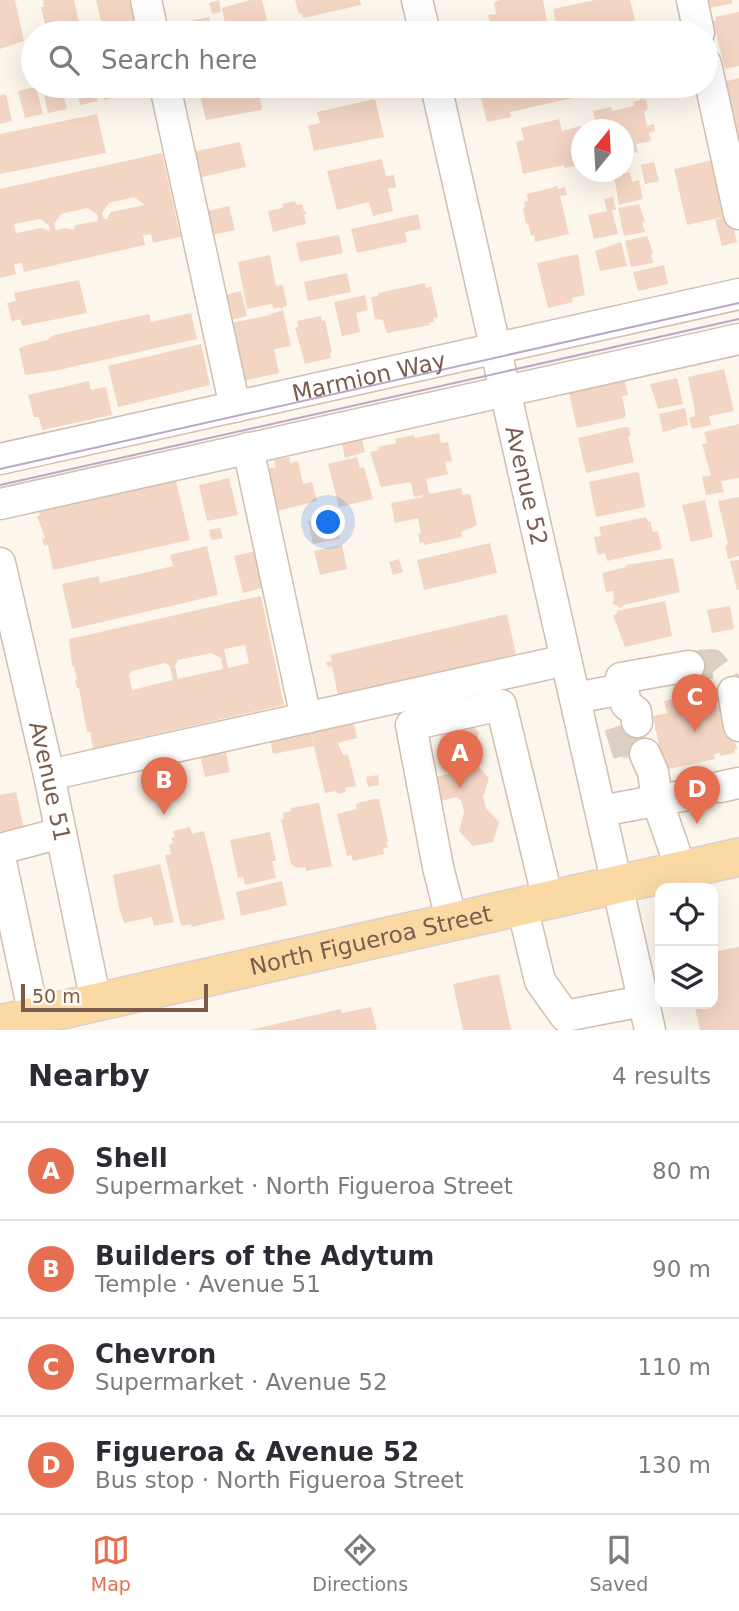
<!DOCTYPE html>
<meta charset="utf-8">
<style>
body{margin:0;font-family:"DejaVu Sans",sans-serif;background:#f2f2f3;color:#2b2b33}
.controls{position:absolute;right:21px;bottom:21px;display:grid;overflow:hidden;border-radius:14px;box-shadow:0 7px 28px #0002}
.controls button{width:63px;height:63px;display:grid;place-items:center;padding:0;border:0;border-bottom:2px solid #e1e1e2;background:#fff;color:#2b2b33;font:35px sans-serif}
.compass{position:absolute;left:571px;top:119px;width:63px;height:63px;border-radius:50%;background:#fff;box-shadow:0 7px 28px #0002;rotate:18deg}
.scale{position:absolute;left:21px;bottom:18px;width:187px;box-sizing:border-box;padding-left:7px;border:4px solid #7a5c4d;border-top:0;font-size:19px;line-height:24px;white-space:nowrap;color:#7a5c4d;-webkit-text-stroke:5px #fffaf3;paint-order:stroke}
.you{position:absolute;left:329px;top:523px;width:24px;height:24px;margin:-18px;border:5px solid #fff;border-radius:50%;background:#1a73e8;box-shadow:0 0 0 10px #1a73e833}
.badge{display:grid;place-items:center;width:46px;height:46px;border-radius:50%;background:#e76f51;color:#fff;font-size:23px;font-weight:700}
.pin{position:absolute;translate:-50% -58px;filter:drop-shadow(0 2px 4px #0008)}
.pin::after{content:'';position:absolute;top:37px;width:24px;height:21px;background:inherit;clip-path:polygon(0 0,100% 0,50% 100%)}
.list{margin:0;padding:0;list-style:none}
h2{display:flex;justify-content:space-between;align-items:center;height:91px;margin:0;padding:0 28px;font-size:30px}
h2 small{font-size:23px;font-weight:400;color:#7c7c81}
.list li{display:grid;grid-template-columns:46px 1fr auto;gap:21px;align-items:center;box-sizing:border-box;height:98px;padding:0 28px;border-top:2px solid #e1e1e2}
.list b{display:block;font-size:26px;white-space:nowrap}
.list p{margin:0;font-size:23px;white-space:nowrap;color:#7c7c81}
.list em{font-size:23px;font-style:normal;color:#7c7c81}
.icon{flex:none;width:38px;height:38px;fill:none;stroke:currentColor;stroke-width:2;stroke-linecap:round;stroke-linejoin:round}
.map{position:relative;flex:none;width:739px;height:1030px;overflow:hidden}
.search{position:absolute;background:#fff;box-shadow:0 7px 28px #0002;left:21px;right:21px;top:21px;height:77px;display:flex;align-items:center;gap:18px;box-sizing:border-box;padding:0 24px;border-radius:38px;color:#7c7c81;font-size:26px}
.sheet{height:483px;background:#fff}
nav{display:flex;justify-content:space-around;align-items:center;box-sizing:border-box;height:98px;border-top:2px solid #e1e1e2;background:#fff;font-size:19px;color:#7c7c81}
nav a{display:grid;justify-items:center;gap:4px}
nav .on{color:#e76f51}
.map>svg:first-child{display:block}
.building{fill:#f3d5c3;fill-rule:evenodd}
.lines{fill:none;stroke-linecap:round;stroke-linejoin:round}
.minor-tunnel{stroke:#dcd0c4;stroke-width:30;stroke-dasharray:30 15;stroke-linecap:butt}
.minor-casing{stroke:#d1beb0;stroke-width:33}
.major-casing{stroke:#dad1cd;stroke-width:40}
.minor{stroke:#fff;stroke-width:30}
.major{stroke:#fbd9a5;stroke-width:37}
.tram{stroke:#b9a8c9;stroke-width:2}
.labels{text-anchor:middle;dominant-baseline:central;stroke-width:5;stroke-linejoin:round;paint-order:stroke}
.street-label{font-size:23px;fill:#7a5c4d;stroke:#fffaf3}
</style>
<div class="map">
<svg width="739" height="1030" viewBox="0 0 739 1030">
<rect width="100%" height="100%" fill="#fdf6ec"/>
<path class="building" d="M0,0h15l9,41 -24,8z
M43,0h31l7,33h-34l-6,-26h3z
M96,0h36l6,33h-19l-3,-11 -14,3z
M219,0l2,12 -9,2 -3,-11z
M250,0h12l6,25 -6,1 1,4 -29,3 -2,-6 -6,1 -4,-20z
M295,0h65l1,5 -58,13 -1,-5 -3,1z
M500,0h43l4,22 7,-1 3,11 -65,1 -4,-18 8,-1 -2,-12z
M595,0h35l6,25 -38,8h-40l-5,-24z
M708,0h24l1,3 -23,5z
M739,12v54l-14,3 -12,-48 3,-1 -1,-3z
M209,17l4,16h-24l-3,-11z
M739,78v62h-1l-14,-58z
M42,86h19l6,23 -19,4z
M75,86h19l4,15 -18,4z
M101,86h19l2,10 -18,4z
M226,86h32l4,24 -56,10 -7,-28z
M479,86h142v1l-111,25 1,5 -24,5 -6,-24 -2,1 -1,-7 2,-1z
M36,87l7,27 -18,4 -7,-27z
M6,94l6,27 -12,3v-29z
M375,99l9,38 -70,14 -6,-25 12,-3 -3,-11z
M643,99l3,1 2,9 -4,3 3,14 7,-2 1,7 -6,2 2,8 -15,3 2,8 -14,3v-25h-27l-4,-19 18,-4 1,4 22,-5 -1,-4z
M97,114l9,39 -106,21v-40z
M559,119l3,12 19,-5 1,38 -17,4 -1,-3 -41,9 -7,-32 8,-2 -3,-12z
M240,142l6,25 -48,11 -6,-26z
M162,153l17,78 4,-1 1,6 -31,7 -2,-9 -8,1 2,10 -121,27 -2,-9 -8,1 2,10 -16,4v-89zM134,197l11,8 -34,7 -4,7h-3l-2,-6 7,-10zM87,208l10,6 1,7 -22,4 -3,5 -7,-2 -10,2 -2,-6 7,-10zM40,219l9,6 1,6 -9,-3 -25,5 -2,-9z
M382,159l4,17 8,-1 2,12 -8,2 5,22 -20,5 -4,-14 -32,8 -10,-39z
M718,159l19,83 -15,4 -7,-26 13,-4 -41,9 -13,-56z
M654,162l5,19 -14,3 -4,-19z
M630,172l2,10 7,-2 4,19 -24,6 -5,-29z
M558,186v3l7,-2 2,8 -7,1 9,38 -34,8 -1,-7 -3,1 -3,-13 -2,1 -3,-15 2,-1 -1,-6 4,-1 -1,-7z
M613,197l3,13h-4l6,24 -24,5 -6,-24 19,-4 -3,-12z
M295,201l1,4 6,-1 2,7h2v3l-2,1 2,9 -33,8 -5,-21 15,-3 -1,-4z
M639,204l6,18h-3l3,10 -21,4 -6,-28z
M229,206l6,24 -23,5 -5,-24z
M418,214l3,15 -16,3 2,10 -50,11 -6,-24z
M339,235l4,18 -43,9 -4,-19z
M647,236l6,17 -2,1 2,9 -22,4 -6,-26z
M621,242l6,24 -27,5 -5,-20z
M578,254l7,41 -13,3 1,4 -25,6 -11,-45z
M270,255l6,31 7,-1 4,20 -6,4 -1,-2 -7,2 -1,-5 -25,5 -9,-47z
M664,265l4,19 -30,7 -5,-19z
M347,273l4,19 -43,9 -4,-19z
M79,280l8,33 -65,13 -2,-7 -8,3 -5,-19 9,-2 -2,-8z
M425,283l1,5 5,-1 7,30 -5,1 1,4 -5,1 1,2 -43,8 -4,-13 -8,-1 -4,-22 7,-1v-3z
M241,291l6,25 -20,5 -6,-25z
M365,295l3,15 -12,3 4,19 -18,4 -8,-34z
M283,310l8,36 -17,3 5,24 -36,8 -13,-58 36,-7z
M191,313l6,26 -143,32 -29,4 -6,-27 8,-3 20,-5 7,-5 95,-21 2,8z
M321,316l1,5 3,-1 7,32 -2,1 1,5 -26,6 -10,-36 3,-1 -1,-6z
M201,344l9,41 -92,22 -10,-41z
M724,369l10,42 -25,5 2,9 -19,4 -3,-11 6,-2 -1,-11 -6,-28z
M677,378l6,26 -25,5 -8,-25z
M89,381l2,9 15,-3 6,28 -70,15 -3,-13h-5l-6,-22z
M625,381l3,14 -6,1 4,19 -2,3 -47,10 -8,-35z
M685,408l3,17 -25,7 -4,-18z
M739,424v54l-18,3 3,11 -18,3 -4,-18 9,-2 -9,-31 5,-1 -3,-11z
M625,427l4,1 2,7 -3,1 6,26 -48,11 -8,-35z
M439,433l2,10 7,-1 4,19 -7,1 3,12 -22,5 3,15 32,-6 2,7 7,-1 7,31 -16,7 1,5 -38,8v-3l-4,1 -2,-9 3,-1 -3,-15 -23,5 -4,-20 32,-6v-2l-9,2 -3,-15 -30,5 -11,-35 9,-2 -1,-3 18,-4 -1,-4 19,-4 1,3z
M361,435l4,17 -20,6 -4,-18z
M289,457l1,6 8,-2 5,23 9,-2 5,19 -39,10 -11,-42 9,-2 -2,-7z
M357,457l3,11 4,-1 9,32 -34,8 -11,-43z
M636,472l3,1 6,34 -49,10 -7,-35z
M229,478l9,37 -31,6 -8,-36z
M176,481l14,59 -137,30 -5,-25 -4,1 -2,-8h3l-8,-22h3l-1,-4z
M739,497v59l-11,3 -3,-14 3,-1 -10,-43z
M705,500l8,37 -22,5 -9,-37z
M335,515l5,24 -27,5 -5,-23z
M646,517l2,5 2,-1 3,11 5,-1 4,18 -55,12 -2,-8 -7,2 -4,-18 7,-1 -2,-9z
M220,528l3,10 -12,2 -2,-10z
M490,543l7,30 -73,17 -7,-30z
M342,545l5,24 -27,6 -6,-24z
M207,546l11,49 -146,34 -10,-45 37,-8 1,7 73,-17 -3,-11z
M256,551l9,36 -22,6 -9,-37z
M673,558l7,34 -56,13 -3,3 -9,-5 2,-4 -1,-8 -7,1 -4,-19 24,-6v-2z
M399,559l4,13 -10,3 -4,-13z
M739,560v30h-2l-7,-29z
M261,596l23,109 -164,37 1,2 -28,4 -3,-16h-3l-8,-44h-2l-2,-8 2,-1 -3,-13h-2l-3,-27zM245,645l4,18 -21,5 -4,-19zM211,653l10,5 2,11 -45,10 -3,-13 3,-6zM165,663l5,3 3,14 -41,10 -3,-15 3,-4z
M665,601l7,35 -47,11 -12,-32 4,-1v-3z
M730,606l4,23 -22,4 -5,-23z
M507,614l9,40 -178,41 -6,-29 -4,1 -2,-5 6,-1 -2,-6z
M697,694l3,15 27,-5 10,45h-3l1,4 -15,3v-3l-6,1 1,5 -51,11 -11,-54 14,-3 -3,-12z
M352,716l5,22 -19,5 5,12 5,-1 8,32 -11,2 1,4 -9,2v-3l-12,2 -11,-47 -41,8 -3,-15 39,-14 5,19 -4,-18z
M465,718l14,15 -6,19 3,12 13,14 -6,19 3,11 13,14 -6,20 -20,4 -14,-15 5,-18 -2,-11 -5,-5 -20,5 -5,-24 21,-5 -1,-15 -13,-15 6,-20z
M642,721l7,32 -26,6 -8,-32z
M225,748l5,24 -25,5 -6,-25z
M378,775l1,10 -11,2 -2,-10z
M718,777l5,25 -33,7 -5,-24z
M16,792l9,41 -8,2 -1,-6 -16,3v-37z
M374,799h5l9,43h-2l2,5 -5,2 1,5 -31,7 -2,-6 -4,1 -10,-42 20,-5 -1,-4 2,-2z
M319,803l13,63 -26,5v-4l-9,1 -6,-4 -10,-44 3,-1 -1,-6 8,-2v-3z
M190,827l2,7 12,-3 21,88 -33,8 -1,-3 -10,2 -16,-71 6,-1 -2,-10 4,-1 -2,-5 4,-1 -2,-6z
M270,832l6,29h-4l4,17 -31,7 -2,-8 -5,1 -8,-38z
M160,864l14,58 -20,4 -2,-9 -28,6 -5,-15 -6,-33z
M282,881l5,24 -46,11 -5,-24z
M739,947v83h-39l-6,-26h19v-52z
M499,974l12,56h-48l-10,-46z
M371,1007l6,23h-127l91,-21 1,4z"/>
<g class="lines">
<path class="minor-tunnel" d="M689,666l23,-2 21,28
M619,726l10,32"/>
<defs>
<g id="minor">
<path d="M146,0l7,33"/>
<path d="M417,0l8,33"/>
<path d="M692,0l7,33"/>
<path d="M706,64l33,150"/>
<path d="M165,86l70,321"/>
<path id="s1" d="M436,86l214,944"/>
<path d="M248,448l58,270"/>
<path id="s2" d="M0,459l739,-165"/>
<path d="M0,504l739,-165"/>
<path id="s3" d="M0,563l49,212 47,227"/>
<path d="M733,692l6,34"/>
<path d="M575,698l48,-9"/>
<path d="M637,722l-1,-10 -10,-8 -5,-26 68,-12"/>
<path d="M645,754l8,18 4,28 24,69"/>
<path d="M49,775l517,-115"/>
<path d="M720,787l19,-4"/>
<path d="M601,811l86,-16"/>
<path d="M0,849l61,-16"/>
<path d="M0,857l34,159"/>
<path d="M522,906l18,75 25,35 78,-15"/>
<path d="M452,922l-14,-55 -27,-142 90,-20 47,195"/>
</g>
<g id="major">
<path id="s4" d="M0,1024l739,-167"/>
</g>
</defs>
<use href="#minor" class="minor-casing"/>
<use href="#major" class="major-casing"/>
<use href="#minor" class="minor"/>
<use href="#major" class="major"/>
<path class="tram" d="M0,469l739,-166
M0,485l739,-166"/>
</g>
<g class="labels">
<g class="street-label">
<text stroke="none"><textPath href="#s2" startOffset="378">Marmion Way</textPath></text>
<text stroke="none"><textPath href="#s1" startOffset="410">Avenue 52</textPath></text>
<text stroke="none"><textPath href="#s3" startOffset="224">Avenue 51</textPath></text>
<text stroke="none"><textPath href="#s4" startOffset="380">North Figueroa Street</textPath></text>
</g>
</g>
</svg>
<div class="controls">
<button><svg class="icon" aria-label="locate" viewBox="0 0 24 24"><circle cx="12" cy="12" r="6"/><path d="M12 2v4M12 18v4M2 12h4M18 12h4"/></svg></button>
<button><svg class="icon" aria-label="layers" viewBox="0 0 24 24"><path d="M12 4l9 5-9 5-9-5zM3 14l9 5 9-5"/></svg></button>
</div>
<svg class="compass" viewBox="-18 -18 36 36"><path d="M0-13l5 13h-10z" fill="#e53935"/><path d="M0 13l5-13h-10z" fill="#7c7c81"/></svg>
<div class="scale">50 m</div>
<div class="you"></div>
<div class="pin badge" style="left:460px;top:788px">A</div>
<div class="pin badge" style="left:164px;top:815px">B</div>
<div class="pin badge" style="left:695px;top:732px">C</div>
<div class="pin badge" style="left:697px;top:824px">D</div>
<div class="search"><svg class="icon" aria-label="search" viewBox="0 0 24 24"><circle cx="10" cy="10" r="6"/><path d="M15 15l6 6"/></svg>Search here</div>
</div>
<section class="sheet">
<h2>Nearby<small>4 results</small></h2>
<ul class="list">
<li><span class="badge">A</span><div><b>Shell</b><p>Supermarket · North Figueroa Street</p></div><em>80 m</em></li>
<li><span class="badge">B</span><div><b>Builders of the Adytum</b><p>Temple · Avenue 51</p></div><em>90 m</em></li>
<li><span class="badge">C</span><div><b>Chevron</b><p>Supermarket · Avenue 52</p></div><em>110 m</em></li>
<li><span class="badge">D</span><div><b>Figueroa &amp; Avenue 52</b><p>Bus stop · North Figueroa Street</p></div><em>130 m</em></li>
</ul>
</section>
<nav>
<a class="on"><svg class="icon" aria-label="map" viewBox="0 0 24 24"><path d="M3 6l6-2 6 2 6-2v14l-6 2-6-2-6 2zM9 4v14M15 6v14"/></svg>Map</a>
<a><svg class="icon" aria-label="directions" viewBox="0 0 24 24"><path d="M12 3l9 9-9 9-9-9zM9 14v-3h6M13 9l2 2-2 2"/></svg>Directions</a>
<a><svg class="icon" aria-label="saved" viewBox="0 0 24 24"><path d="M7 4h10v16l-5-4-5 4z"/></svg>Saved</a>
</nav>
